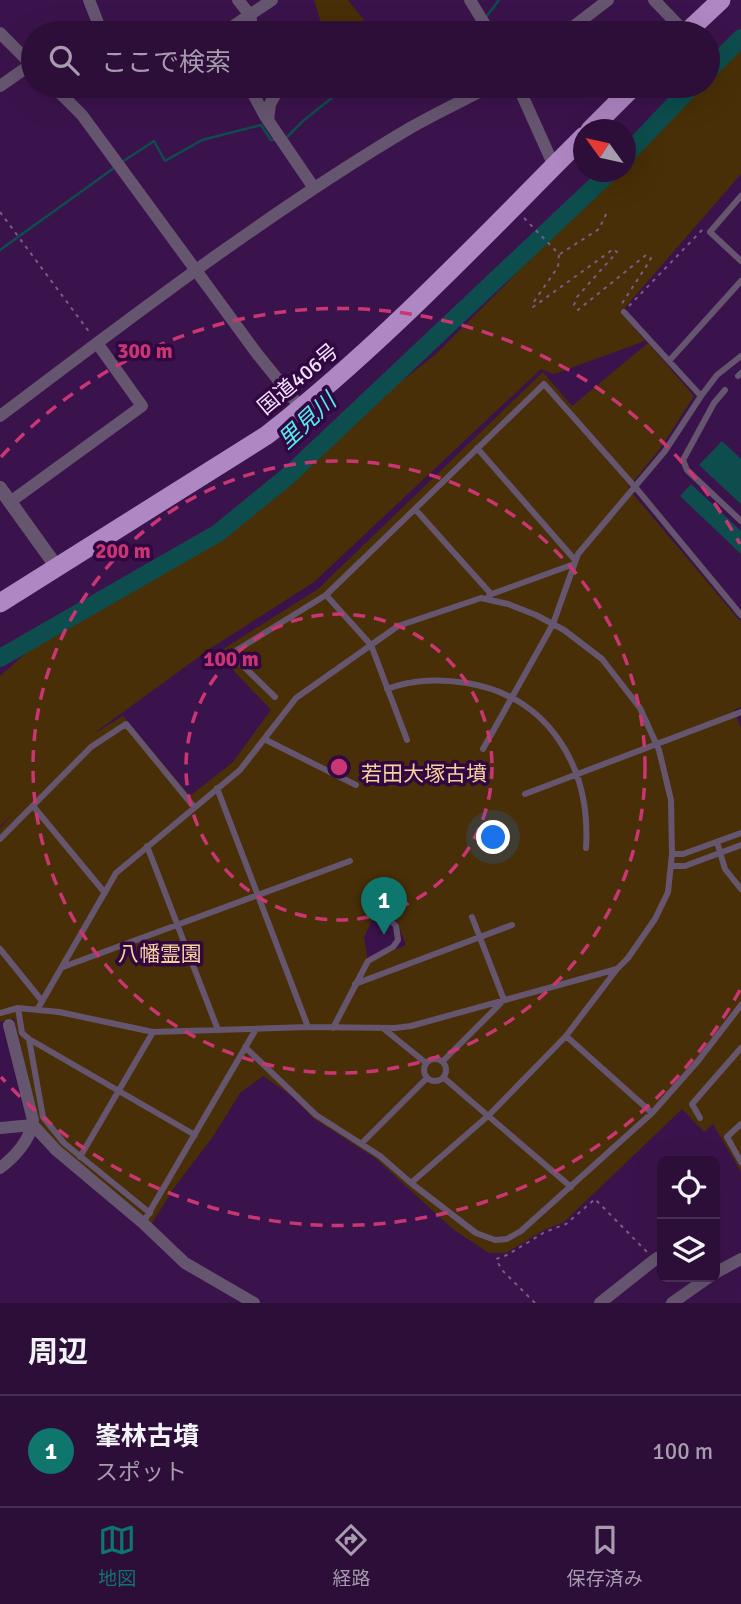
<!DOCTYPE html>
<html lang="ja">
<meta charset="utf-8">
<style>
body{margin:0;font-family:Signika,"Noto Sans JP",sans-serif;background:#381c44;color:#f1f3f6}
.controls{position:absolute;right:21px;bottom:21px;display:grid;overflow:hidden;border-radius:10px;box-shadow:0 7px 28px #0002}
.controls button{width:63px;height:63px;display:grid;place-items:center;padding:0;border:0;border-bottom:2px solid #482e53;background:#2c0e39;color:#f1f3f6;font:35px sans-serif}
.compass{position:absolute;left:573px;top:119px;width:63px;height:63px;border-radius:50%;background:#2c0e39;box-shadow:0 7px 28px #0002;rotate:303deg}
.you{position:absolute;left:494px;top:838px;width:24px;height:24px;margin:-18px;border:5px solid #fff;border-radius:50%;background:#1a73e8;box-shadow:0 0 0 10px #1a73e833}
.badge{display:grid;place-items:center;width:46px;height:46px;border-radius:50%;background:#0f766e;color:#fff;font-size:23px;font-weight:700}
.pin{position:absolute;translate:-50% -58px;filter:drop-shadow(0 2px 4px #0008)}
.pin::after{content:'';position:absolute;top:37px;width:24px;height:21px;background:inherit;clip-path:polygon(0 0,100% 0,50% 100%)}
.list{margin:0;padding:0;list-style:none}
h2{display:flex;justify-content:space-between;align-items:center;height:91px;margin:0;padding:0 28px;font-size:30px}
h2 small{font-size:23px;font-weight:400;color:#a69cae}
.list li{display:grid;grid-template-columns:46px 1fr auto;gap:21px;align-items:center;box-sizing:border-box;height:112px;padding:0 28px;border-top:2px solid #482e53}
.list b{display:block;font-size:26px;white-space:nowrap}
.list p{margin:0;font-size:23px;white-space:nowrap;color:#a69cae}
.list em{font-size:23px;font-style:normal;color:#a69cae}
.icon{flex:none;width:38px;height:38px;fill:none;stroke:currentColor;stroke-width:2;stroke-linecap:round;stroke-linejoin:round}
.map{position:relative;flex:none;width:741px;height:1303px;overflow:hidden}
.search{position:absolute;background:#2c0e39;box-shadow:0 7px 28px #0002;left:21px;right:21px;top:21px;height:77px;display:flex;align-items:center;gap:18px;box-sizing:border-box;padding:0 24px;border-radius:38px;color:#a69cae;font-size:26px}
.sheet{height:203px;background:#2c0e39}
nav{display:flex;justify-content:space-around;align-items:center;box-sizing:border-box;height:98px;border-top:2px solid #482e53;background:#2c0e39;font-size:19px;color:#a69cae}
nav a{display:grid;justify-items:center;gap:4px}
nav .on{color:#0f766e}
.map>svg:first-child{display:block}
.green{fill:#482f07;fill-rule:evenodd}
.water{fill:#0d4d4d}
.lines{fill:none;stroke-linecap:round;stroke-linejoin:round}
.stream{stroke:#0d4d4d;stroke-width:2.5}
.river{stroke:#0d4d4d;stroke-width:18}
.path{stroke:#7b5b8a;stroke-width:2;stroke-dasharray:3.5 5;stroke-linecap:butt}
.service{stroke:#66556f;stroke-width:6}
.minor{stroke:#66556f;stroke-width:12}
.tertiary{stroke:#66556f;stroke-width:14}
.trunk{stroke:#af87c3;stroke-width:19}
.ring{fill:none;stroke:#ca3673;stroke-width:3.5;stroke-dasharray:12 9}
.labels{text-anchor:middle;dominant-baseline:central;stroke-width:7;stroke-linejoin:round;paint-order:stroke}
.street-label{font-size:21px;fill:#f4e2fe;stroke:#310741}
.park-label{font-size:21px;fill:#f6d09d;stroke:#310741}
.water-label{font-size:23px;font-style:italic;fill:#4eefee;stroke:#310741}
.centre{fill:#ca3673;stroke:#310741;stroke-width:3.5}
.ring-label{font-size:21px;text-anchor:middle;font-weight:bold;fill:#ca3673;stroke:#310741;stroke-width:7;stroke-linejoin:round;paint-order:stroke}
</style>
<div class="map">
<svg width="741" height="1303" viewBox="0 0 741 1303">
<rect width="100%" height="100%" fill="#3b134c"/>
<path class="green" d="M314,0h34l15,19 6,14h-45z
M741,50v124l-120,138 24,29 -91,33 -13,-5 -227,213 -103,66 -118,86 30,-18 67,80 43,-34 38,-52 -54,-57 101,-64 225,-217 29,34 76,-63 46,53 -34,53 -32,39 113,134v85l-7,3 7,18v444l-28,-48 -9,8 -22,-23 -118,113 -20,8 -38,23h-17l-35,-23 -79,-72 -62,-40 -21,-22 -29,-20 -23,17 -26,42 -40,53 -22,35 -93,-75 -22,-27 -23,-103 -14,4v-194l15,-16 -15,14v-150l42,-37 77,-39 96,-62 86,-68 34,-37 100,-78 73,-73 100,-110h18l1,-21 72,-65h9v-8zM394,913l12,32 -38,16 -4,-24 8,-17z"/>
<path class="water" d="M722,441l19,18v45l-42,-39z
M691,484l50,47v23l-61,-58z"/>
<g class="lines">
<path class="stream" d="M486,17l13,-17
M440,33l11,-8 10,7 17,-10
M286,138l18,-18 43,-34
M122,162l32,-21 11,20 37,-21 59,-15 10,15h6
M0,250l114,-82"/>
<path class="river" d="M708,71l33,-33
M626,155l66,-69
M0,658l218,-125 70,-57 322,-304"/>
<path class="path" d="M0,212l90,121
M524,218l35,36 -1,13 -25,36v4l75,-54 5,-4 4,3 -40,45 -3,8 4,5 68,-55 5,3 -2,4 -28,43
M560,254l39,-25 8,-17
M629,306l74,-77
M535,1303l-33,-33 -6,-11 11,-4 38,-23 21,-8 29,-25 52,53"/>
<path class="service" d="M741,196l-31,36 31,29
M669,361l72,-80
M738,376l3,-3
M725,390l-11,13 -31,57 4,10 54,51
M701,396l16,-21 24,-19
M477,448l98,112
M415,509l76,85
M326,595l45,50 36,95
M489,595l85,-31
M387,689c27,-10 52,-10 80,-6 83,14 124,85 119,165
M275,697l-40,-39 2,-8 89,-55 218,-211 92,104 105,127
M264,739l92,46
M483,749l70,-125 25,-70 87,-103 36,-55 -77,-84
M217,788l91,239
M525,794l216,-82
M33,806l72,87
M0,839l91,-92 35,-23 68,83
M717,842l8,27 16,20
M147,846l71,184
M672,854h11l58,-21
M671,866h14l56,-21
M0,949l42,52
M63,967l287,-106
M355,984l157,-59
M18,1008l4,25 7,6 14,78 21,26 86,70
M0,1013l18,-5 41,4 94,20 155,-5 87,1 16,-2 206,-57 11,-11 27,-39 13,-27 4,-38 -1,-54 -12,-50 -19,-42 -38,-49 -38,-29 -28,-15 -28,-11 -27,-6 -83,28 -102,72 -56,72 -124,103 -79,137
M333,1028l35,-67 25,-14 5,-7 -2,-14 -6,-6 10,-17
M384,1029l42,34
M566,1036l86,77
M29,1039l166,96
M245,1047l71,68 64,41 31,27 65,50 19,7 12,-1 14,-8 131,-118 46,-52 43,-56
M424 1070a11 11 0 1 1 22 0a11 11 0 1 1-22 0Z
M443,1061l61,-61 -32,-83
M444,1078l127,109
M700,1118l-8,-14 49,-56
M741,1124l-14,13 14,25
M362,1143l65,-65
M80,1157l73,-125
M411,1183l78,-68 77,-79 51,-67
M143,1223l113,-194"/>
<path class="minor" d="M89,0l13,33
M238,0l12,15 3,18
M470,0l20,33
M654,0l32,33
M0,33l33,33
M223,33l49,-33
M565,33l43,-33
M0,86l33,-23
M53,86l29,29 176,240 43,53
M249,86l16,30 49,72
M518,86l36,80
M268,120l2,-16 10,-18
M0,416c133,-100 267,-203 410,-288 26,-15 54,-28 81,-42
M10,502l132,-96 -45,-63
M0,1128l33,-3 23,25 87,73 42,40 69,40
M0,1168c15,-11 31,-29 33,-48l-24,-95
M715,1273l26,-14
M600,1303l53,-42 4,-3 5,1
M672,1303l37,-26"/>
<path class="tertiary" d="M0,488l56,78"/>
<path class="trunk" d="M686,33l35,-33
M590,130l44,-44
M0,603l267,-168c114,-89 214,-196 317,-299"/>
</g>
<g class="ring">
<circle cx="339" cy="767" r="153"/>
<circle cx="339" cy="767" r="306"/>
<path d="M740 990A459 459 0 0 1 1 1077M1 457A459 459 0 0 1 740 544"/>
</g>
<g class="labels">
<g class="street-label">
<text transform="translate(298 379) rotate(-40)">国道406号</text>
</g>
<g class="park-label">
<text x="424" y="774">若田大塚古墳</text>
<text x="160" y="954">八幡霊園</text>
</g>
<g class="water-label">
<text transform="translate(307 421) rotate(-43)">里見川</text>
</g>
</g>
<circle cx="339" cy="767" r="10" class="centre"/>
<g class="ring-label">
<text x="145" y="358">300 m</text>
<text x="123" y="558">200 m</text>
<text x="231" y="666">100 m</text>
</g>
</svg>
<div class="controls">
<button><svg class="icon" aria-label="locate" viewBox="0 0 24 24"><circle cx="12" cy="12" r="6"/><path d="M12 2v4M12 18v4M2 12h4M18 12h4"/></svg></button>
<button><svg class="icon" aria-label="layers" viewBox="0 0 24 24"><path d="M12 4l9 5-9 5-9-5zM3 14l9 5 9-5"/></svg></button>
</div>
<svg class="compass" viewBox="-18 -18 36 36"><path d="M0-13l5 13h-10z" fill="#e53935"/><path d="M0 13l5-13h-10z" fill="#a69cae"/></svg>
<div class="you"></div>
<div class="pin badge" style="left:384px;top:935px">1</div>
<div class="search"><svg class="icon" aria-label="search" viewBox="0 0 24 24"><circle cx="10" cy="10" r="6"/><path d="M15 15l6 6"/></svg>ここで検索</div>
</div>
<section class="sheet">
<h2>周辺<small></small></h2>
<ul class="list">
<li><span class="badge">1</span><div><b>峯林古墳</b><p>スポット</p></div><em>100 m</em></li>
</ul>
</section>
<nav>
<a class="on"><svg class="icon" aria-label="map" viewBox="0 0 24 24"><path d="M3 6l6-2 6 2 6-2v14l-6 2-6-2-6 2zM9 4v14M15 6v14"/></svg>地図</a>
<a><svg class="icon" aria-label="directions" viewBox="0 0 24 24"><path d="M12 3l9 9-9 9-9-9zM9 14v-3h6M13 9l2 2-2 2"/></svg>経路</a>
<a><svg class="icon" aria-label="saved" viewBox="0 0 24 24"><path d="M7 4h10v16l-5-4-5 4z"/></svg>保存済み</a>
</nav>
